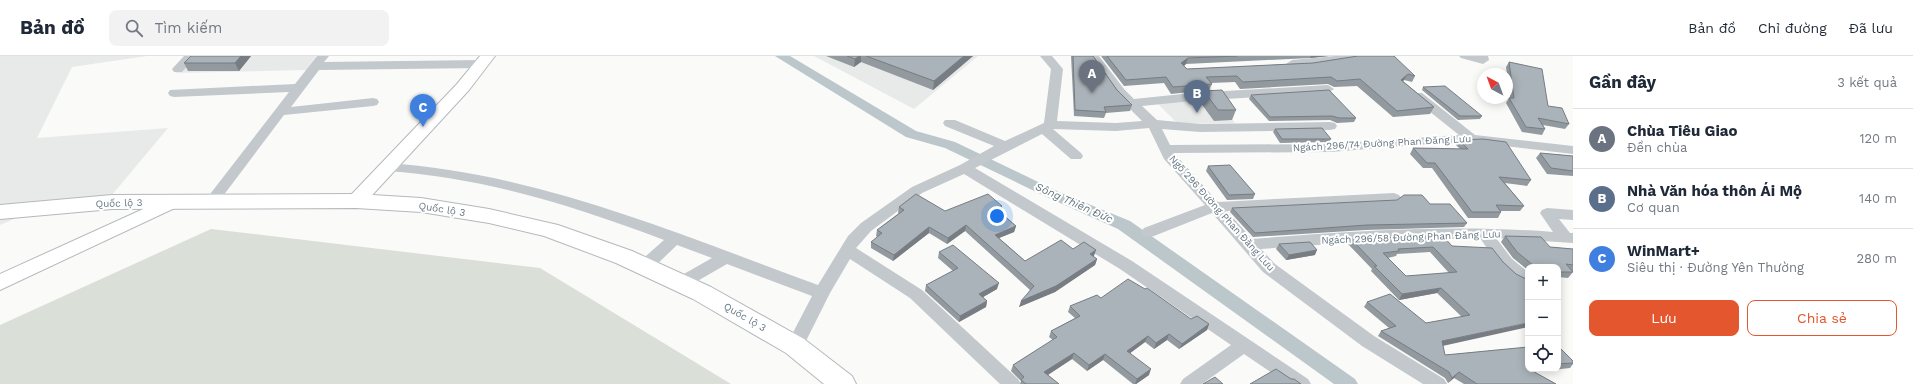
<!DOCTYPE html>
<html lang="vi">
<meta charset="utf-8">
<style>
body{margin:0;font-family:"Work Sans",sans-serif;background:#f2f2f3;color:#1f2937}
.controls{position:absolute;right:12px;bottom:12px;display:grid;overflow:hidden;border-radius:8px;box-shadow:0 2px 10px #0003}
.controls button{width:36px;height:36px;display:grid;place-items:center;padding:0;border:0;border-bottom:1px solid #e0e1e3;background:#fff;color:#1f2937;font:20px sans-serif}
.compass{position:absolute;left:1477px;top:12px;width:36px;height:36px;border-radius:50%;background:#fff;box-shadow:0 2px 10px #0003;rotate:319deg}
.you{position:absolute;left:997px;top:160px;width:14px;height:14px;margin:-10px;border:3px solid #fff;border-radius:50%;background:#1a73e8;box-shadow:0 0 0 6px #1a73e833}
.badge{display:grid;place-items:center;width:26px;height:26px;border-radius:50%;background:#e4572e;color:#fff;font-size:13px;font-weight:700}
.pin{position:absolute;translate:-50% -33px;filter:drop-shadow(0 1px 2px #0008)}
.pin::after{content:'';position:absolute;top:21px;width:14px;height:12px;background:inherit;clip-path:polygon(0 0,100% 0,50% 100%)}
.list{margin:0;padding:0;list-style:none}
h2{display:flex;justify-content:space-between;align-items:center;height:52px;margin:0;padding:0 16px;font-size:17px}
h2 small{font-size:13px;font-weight:400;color:#747a83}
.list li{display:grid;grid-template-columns:26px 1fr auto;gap:12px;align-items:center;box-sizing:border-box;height:60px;padding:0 16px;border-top:1px solid #e0e1e3}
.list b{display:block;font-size:15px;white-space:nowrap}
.list p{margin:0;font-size:13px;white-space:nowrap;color:#747a83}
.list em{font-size:13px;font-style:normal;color:#747a83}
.actions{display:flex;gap:8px;padding:12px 16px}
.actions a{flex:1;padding:9px 0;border:1px solid #e4572e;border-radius:8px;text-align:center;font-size:14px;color:#e4572e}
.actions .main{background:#e4572e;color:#fff}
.icon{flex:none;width:22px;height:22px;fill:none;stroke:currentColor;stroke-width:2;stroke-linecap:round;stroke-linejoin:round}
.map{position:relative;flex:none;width:1573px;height:328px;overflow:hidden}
header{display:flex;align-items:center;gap:24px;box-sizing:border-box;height:56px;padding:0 20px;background:#fff;border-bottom:1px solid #e0e1e3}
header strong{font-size:19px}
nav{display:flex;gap:22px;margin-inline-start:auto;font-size:14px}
.search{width:280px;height:36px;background:#f2f2f3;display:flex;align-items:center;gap:10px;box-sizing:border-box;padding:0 14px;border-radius:8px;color:#747a83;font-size:15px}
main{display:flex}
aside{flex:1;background:#fff}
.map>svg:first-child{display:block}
.built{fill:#e8e9e9}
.green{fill:#dadfd7}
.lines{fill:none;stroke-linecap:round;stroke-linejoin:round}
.canal{fill:#bbc7cb;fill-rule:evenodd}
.major-casing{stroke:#b5babe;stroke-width:2}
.highway-casing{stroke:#b4b9bd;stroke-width:2}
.minor{fill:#c3c8cc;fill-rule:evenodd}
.major{fill:#fff;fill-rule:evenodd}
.highway{fill:#fff;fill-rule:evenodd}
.wall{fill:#929a9f;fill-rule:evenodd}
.shaded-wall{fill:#777d82}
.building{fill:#aab3b9;stroke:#777d82;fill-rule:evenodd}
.labels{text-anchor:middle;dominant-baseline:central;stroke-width:4;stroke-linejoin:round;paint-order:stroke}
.street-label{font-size:10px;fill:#657683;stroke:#fff}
.water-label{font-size:11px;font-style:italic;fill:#60757c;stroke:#fff}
</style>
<header>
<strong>Bản đồ</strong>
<div class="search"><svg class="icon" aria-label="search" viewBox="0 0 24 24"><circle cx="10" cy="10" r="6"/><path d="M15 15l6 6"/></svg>Tìm kiếm</div>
<nav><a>Bản đồ</a><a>Chỉ đường</a><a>Đã lưu</a></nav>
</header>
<main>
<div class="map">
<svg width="1573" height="328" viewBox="0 0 1573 328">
<rect width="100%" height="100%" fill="#fafaf8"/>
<path class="built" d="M0,0h147l-75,11 -35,71 131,-10 -62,74 -69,7 -37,16z
M193,0h123l-10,14 -130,3z
M814,0h164l-64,53z
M1217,43l18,24 -57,1 -21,-21z"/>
<path class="green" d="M211,173l329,39 191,116h-731v-59z"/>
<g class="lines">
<path class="canal" d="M775,0h15l126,75 39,11 104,50 71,29 225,158 3,5h-24l-216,-155 -69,-31 -104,-50 -39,-11z"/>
<defs>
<path id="major" d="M480,0h15l-26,34 -106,115 -7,2 -7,-2 -2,-4 2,-4 108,-113z
M172,140l7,2 2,4 -2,4 -179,84v-16z"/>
<path id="highway" d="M356,138l65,4 68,11 69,16 74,26 79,36 93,52 48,37 4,8h-32l-38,-31 -93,-54 -77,-36 -72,-27 -55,-13 -68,-11 -65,-4 -244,1 -112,10v-14l112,-10z"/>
</defs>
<use href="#major" class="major-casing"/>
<use href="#highway" class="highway-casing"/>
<path class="minor" d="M184,0h13l-15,16h-8l-2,-3z
M317,0h12l-5,6 158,-2 6,4 -6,4 -163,2 -28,37 82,-9 4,1 2,3 -2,3 -4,1 -89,9 -67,89 -5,2 -5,-2 -2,-3 2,-3 82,-106 -115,5 -4,-1 -2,-3 2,-3 125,-6z
M1040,0h12l11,13 -6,52 59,2 26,-2 -26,-26 -29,-39h12l25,33 10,10 58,-6 136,-8 6,4 -6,4 -136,8 -50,5 15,14 43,4 130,-2 5,1 2,3 -2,3 -5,1 -130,2 -38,-3 8,16 160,-1 129,-9 -45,-36 -2,-3 2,-3h8l53,42 98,11v8l-93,-11 -49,1 -101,8 -156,1 44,49 176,-9 5,2 2,3 -2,3 -5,2 -167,8 25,28c100,-8 201,-15 301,-7l-13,-19 2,-3 5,-2 26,2v10l-14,-1 11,14h3v10l-77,-5 16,21 16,13v14c-22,-7 -36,-30 -48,-48l-104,3 -115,8 14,15 99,72 70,43 3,5h-24l-61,-38 -99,-74 -51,-59 -58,23 -5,1 -5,-1 -3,-4 3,-4 61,-23 -41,-46 -15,-31 -33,3 -63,-2 28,24 2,3 -2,3h-10l-29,-25 -67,34 157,93 176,118 3,5h-23l-44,-30 -42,30h-22l3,-5 48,-34 -111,-76 -156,-95 -42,19 -51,38 -15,17 66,42 96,89 3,5h-21l-90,-86 -60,-39 -20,34 -29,58 -6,2 -6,-2 -3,-5 26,-50 -85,-32 -40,23 -6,2 -6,-2 -2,-4 2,-4 37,-21 -35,-13 -27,26 -6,2 -6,-2 -2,-4 2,-4 26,-23c-93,-35 -178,-62 -277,-69l-5,-1 -2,-3 2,-3 5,-1c151,10 291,71 431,122l30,-49 13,-13 51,-36 48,-22 34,-19 -49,-20 -2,-3 2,-3h10l50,21 39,-18 7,-54z
M1335,0h22l-3,5 -4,1 -58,6 -6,-4 6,-4z
M1459,0h29l1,4 -6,4 -22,-6z"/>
<use href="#major" class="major"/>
<use href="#highway" class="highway"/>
</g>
<path class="wall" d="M191,0h60l-12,15h-51l-4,-8z
M826,0h147l-40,34 -72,-28 -7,5z
M1071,0h22l24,34 15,15 -2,6 -24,2 -2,5 -30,-2z
M1101,0h228l-19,2 -124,6 -2,2 3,3 126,-6 44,-7 58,20 -3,6 -8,-2 -1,1 31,26 -4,7 -37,3 -36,-31 -23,1 -6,-3 -88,5 -5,-7 -24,1 1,1 -3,6 -38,4 -7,-11 -40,3z
M1509,6l39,44 21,18 -4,5 -22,-4 2,4 -3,6 -20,-3 -16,-29 3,-5h1l-4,-31z
M1423,31l59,29 -2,3 -22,1 -36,-30z
M1204,35l32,19 -4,10 -18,1 -14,-19z
M1251,39l105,23 -2,4 -17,1 -7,-3 -61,1 -20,-22z
M1275,73l56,10 -2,3 -49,1 -7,-11z
M1459,84l72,40 -4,6 -22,-3 19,23 -4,5h-20l1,1 -3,6h-30l-36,-50h-9l-13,-14 3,-6 47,1 -4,-4z
M1540,97l33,3v20l-26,-2 -11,-16z
M1208,110l47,28 -2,5 -26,1 -21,-29z
M1430,148l37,19 -3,4 -99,3 -112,7 -23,-25 2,-4z
M1002,150l-1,6 15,14 -2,6 -15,6 26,23 48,-12 23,1 -3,6 4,3 -2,6 -40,27 -36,15 11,-17 -65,-59 -18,13 -18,-11 -36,28 -22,-13v-6l7,-5 -2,-1 1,-6 22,-17h-1l1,-6 46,4z
M1505,180l45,11 23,2v22h-1l1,1 -5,6 -10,-1v-10h-30v3l-15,-12 -12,-16z
M1351,183l101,7 51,16 13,12 -73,72 2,9 83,-8v22h30v-23l15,15v3l-3,4 -36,4 22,12h-92l-10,-6 -6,5 -3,-5 -67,-42 3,-5 8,-3 -25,-21 3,-5 59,21 36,-6 -25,-24 -38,7 -28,-29 1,-2 -24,-25zM1430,196l19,21 -43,3 -18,-18 8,-2 1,-2z
M1279,188l36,11 -29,5 -10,-11z
M939,196l58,37 -14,8 4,4 -1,6 -27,15 -34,-31 1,-6 27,-14 -15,-13z
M1101,242l90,21 18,5 -2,6 -28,19 -12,-9 -13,9 -9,-7 -15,11 19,22 -13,9h-3l-30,-24 -16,11 -15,-12 -24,16 11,9h-39l1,-3 -10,-10 2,-6 40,-25 -4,-3 2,-6 24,-13 -7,-6 2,-6z"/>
<path class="shaded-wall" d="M241,0h10l-12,15 -4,-8z
M859,0h2v6l-7,5 1,-8z
M964,0h9l-40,34 1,-9z
M1311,0h18l-19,2z
M1188,2l-2,6 -7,6 2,-7z
M1408,18l-4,6 -6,6 3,-6z
M1002,150l-1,6 -6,2 1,-5z
M966,169l-1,6 -18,13 1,-6z
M1016,170l-2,6 -20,8 1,-5z
M929,171v6l-36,28 1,-6z
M1096,194l-2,6 -6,4 2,-6z
M1317,194l-2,5 -29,5 3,-5z
M1097,203l-2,6 -40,27 -36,15 2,-6z
M999,227l-2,6 -19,11 1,-6z
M1441,232l-4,5 -38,7 3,-6z
M987,245l-1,6 -27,15 1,-6z
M1528,267v4l-90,20 4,-6z
M1209,268l-2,6 -28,19 3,-5z
M1169,278l-2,6 -13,9 2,-6z
M1148,280l-3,6 -20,15 2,-6z
M1074,297l-2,6 -29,19 1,-6z
M1105,298l-2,6 -16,11 2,-6z
M1151,313l-2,6 -13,9h-1l2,-5z
M1459,316l-5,6 -6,5 4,-5z"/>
<path class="building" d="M191,0h50l-6,7h-51z
M847,0h12l-4,3z
M866,0h98l-30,25z
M1073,0h20l24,34 15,15 -28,2 2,5 -31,-2z
M1107,0h130l-49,2 -7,5 6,6 126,-6 45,-7h36l21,20 -7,-2 -7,6 33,27 -37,4 -37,-32 -23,2 -6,-4 -88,5 -6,-6 -31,1 6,7 -39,3 -7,-10 -40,3z
M1509,6l33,7 6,37 14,2 7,16 -31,-6 7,11 -19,-2 -17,-29h5z
M1445,30l37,30h-22l-37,-29z
M1222,34l14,20h-18l-14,-19z
M1329,34l27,28h-17l-7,-2 -62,1 -19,-22z
M1322,72l9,11h-49l-7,-10z
M1483,83l23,3 25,38 -32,-3 25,29 -28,-1 5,7h-29l-37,-49h-8l-14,-15 55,1 -9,-9z
M1540,97l33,3v15l-22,-3z
M1230,109l25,29 -26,1 -21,-29z
M916,138l29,17 43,-17 14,12 -6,3 20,17 -21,9 30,26 36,-21 12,9 11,-7 12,8 -6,4 7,5 -41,27 -35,15 13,-15 -68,-61 -18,13 -19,-11 -35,28 -23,-13 11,-9 -5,-3 27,-20 -5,-3z
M1404,139h18l8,9h20l17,19 -100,2 -112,8 -23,-25 165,-8z
M1442,179l10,11 40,2 11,14 13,12 12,6v43l-86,18 3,14 83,-8v20h-1l1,1v1h1l27,15h-79l-18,-12 -7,6 -3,-6 -68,-41 15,-5 -29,-24 23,-8 36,29 44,-8 -29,-27 -39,6 -28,-28h3l-26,-27zM1433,191l24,25 -51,4 -23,-23 16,-2 -1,-2z
M1505,180l36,1 9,10 23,2v16l-7,-1 7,8h-15v-5h-24l-1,-2 -16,-13z
M1310,186l7,8 -28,5 -10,-11z
M953,189l46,38 -20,11 8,7 -27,15 -34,-31 32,-17 -19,-16z
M1128,223l17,10 2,-1 44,31 6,-3 12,8 -27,20 -13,-10 -13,9 -8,-7 -21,15 24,18 -14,10 -32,-25 -16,11 -15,-12 -30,19 15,12h-33l-5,-4 3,-3 -11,-12 44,-28 -6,-6 29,-15 -10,-10 27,-11 4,3z
M1558,290l15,15v2l-15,1z
M1276,313l15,10h3l7,5h-51z
M1215,321l8,7h-20z"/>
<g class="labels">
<g class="street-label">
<text transform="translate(1382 87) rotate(-3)">Ngách 296/74 Đường Phan Đăng Lưu</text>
<text transform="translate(119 147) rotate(-2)">Quốc lộ 3</text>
<text transform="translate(442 153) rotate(9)">Quốc lộ 3</text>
<text transform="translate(1222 157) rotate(48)">Ngõ 296 Đường Phan Đăng Lưu</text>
<text transform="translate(1411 181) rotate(-2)">Ngách 296/58 Đường Phan Đăng Lưu</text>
<text transform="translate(745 261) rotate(30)">Quốc lộ 3</text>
</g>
<g class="water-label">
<text transform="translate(1074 147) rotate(24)">Sông Thiên Đức</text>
</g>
</g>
</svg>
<div class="controls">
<button>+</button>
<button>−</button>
<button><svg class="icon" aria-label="locate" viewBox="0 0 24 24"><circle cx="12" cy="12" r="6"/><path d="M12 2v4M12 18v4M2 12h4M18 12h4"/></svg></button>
</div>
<svg class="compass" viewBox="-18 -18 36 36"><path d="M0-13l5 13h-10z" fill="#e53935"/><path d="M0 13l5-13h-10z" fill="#747a83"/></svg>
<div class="you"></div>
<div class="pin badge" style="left:1092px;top:37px;background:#6b7280">A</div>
<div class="pin badge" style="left:1197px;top:57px;background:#5c6f8a">B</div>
<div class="pin badge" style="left:423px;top:71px;background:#3f7fe0">C</div>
</div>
<aside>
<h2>Gần đây<small>3 kết quả</small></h2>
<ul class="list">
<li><span class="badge" style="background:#6b7280">A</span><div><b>Chùa Tiêu Giao</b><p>Đền chùa</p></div><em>120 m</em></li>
<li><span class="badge" style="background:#5c6f8a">B</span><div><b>Nhà Văn hóa thôn Ái Mộ</b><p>Cơ quan</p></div><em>140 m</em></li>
<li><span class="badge" style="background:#3f7fe0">C</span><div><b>WinMart+</b><p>Siêu thị · Đường Yên Thường</p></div><em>280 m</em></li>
</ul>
<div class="actions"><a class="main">Lưu</a><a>Chia sẻ</a></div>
</aside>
</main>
